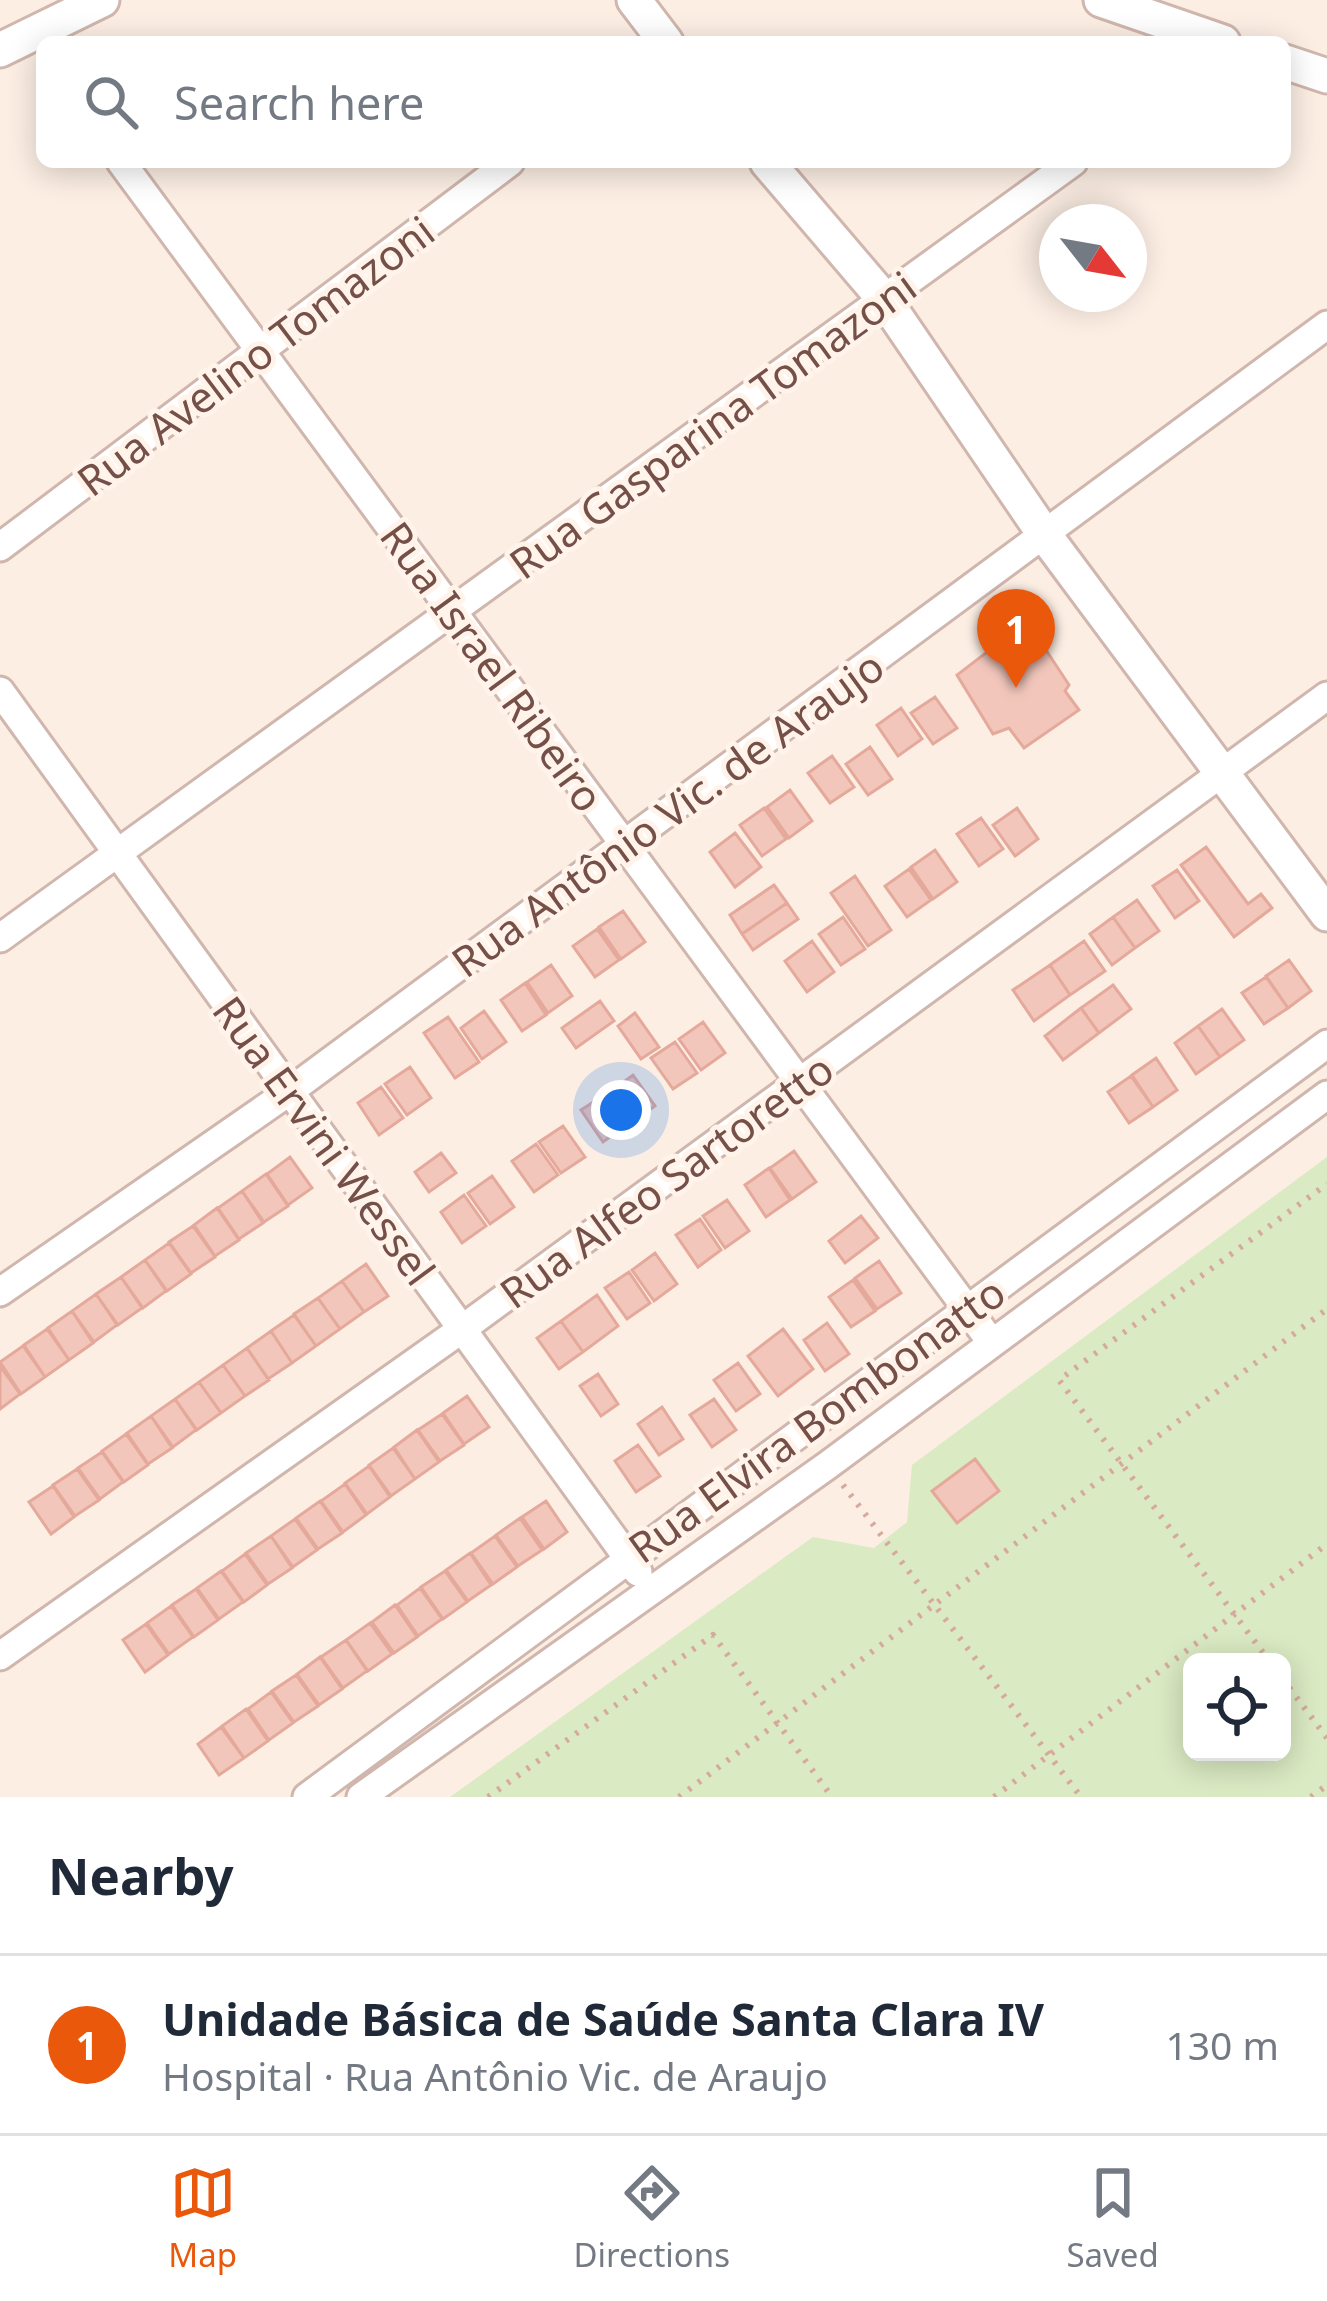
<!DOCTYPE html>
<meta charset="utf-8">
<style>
body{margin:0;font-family:"Noto Sans",sans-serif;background:#f6f6f7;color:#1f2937}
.controls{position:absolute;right:36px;bottom:36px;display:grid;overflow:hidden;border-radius:18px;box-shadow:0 6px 30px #0003}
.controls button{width:108px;height:108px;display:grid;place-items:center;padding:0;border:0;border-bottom:3px solid #e0e1e3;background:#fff;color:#1f2937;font:60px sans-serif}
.compass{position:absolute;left:1039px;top:204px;width:108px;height:108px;border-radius:50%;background:#fff;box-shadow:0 6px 30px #0003;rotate:121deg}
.you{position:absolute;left:621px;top:1110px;width:42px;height:42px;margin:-30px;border:9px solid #fff;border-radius:50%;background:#1a73e8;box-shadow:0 0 0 18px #1a73e833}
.badge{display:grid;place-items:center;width:78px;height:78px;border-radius:50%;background:#ea580c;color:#fff;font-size:39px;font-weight:700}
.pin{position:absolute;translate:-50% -99px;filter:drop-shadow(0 3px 6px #0008)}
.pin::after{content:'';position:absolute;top:63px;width:42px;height:36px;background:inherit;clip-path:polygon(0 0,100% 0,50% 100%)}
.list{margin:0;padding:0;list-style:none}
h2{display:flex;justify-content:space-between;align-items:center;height:156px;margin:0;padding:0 48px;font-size:51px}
h2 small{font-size:39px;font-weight:400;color:#747a83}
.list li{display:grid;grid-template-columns:78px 1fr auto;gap:36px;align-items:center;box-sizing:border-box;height:180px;padding:0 48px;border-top:3px solid #e0e1e3}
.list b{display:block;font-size:45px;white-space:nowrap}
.list p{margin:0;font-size:39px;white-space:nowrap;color:#747a83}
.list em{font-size:39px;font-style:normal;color:#747a83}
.icon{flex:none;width:66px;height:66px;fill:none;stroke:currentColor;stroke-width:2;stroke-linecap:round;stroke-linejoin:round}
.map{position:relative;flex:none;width:1327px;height:1797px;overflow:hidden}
.search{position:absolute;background:#fff;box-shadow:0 6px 30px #0003;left:36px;right:36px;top:36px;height:132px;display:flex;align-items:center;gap:30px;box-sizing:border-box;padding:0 42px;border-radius:18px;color:#747a83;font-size:45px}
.sheet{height:336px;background:#fff}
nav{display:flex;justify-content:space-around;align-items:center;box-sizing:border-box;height:168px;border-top:3px solid #e0e1e3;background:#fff;font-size:33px;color:#747a83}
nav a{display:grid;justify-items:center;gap:6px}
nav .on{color:#ea580c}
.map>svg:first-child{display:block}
.green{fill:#daeac2;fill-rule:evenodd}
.building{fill:#f2c6bb;stroke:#e5a99b;stroke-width:3}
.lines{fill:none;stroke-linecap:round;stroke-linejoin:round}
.minor-casing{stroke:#d0b6ad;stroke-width:33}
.tertiary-casing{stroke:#d0b6ad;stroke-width:39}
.path{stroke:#d7a99e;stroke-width:6;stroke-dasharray:3 9;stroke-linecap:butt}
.minor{stroke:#fff;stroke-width:27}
.tertiary{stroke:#fff;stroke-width:33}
.labels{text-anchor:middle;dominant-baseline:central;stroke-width:10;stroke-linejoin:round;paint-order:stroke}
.street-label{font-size:42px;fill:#755049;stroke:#fff3ea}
</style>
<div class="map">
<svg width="1327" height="1797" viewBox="0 0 1327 1797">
<rect width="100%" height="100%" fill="#fceee3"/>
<path class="green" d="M1327,1157v640h-877l363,-260 61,11 33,-26 5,-57zM1192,1662h90v90h-90z"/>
<path class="building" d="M1017,629l13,15 10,-3 29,44 -4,6 14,19 -55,38 -15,-20 -16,6 -36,-59z
M935,697l22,31 -24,16 -22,-31z
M901,708l21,31 -24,17 -21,-31z
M870,747l22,32 -24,16 -22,-31z
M832,756l22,31 -24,16 -22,-30z
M790,790l22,31 -23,17 -22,-31z
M764,808l22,31 -24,17 -22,-31z
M1017,808l21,31 -23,17 -22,-31z
M981,818l22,31 -24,17 -22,-32z
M735,833l26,34 -26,20 -25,-35z
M1206,847l42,57 13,-10 11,14 -38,29 -53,-72z
M935,850l22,32 -24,17 -22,-32z
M909,869l22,31 -24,17 -22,-31z
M1177,870l22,31 -24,17 -22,-32z
M855,876l36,54 -23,16 -37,-53z
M774,885l13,18 -45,31 -12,-19z
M1137,900l22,31 -24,17 -22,-31z
M787,903l11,16 -45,31 -11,-16z
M623,911l22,31 -24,17 -22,-32z
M843,917l22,32 -24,16 -22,-31z
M1113,917l22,31 -23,17 -22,-31z
M597,929l22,31 -24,17 -22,-31z
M812,941l22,31 -27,20 -22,-31z
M1084,941l21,30 -35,24 -20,-30z
M1289,960l22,31 -23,17 -22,-32z
M551,965l21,31 -24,17 -21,-31z
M1050,965l20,30 -36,26 -21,-31z
M1266,977l22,31 -24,16 -22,-31z
M525,983l21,32 -24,16 -21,-31z
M1113,985l18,24 -32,24 -18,-25z
M600,1001l14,20 -38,27 -14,-20z
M1081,1008l18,25 -36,27 -18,-24z
M1222,1009l22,31 -24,17 -22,-31z
M484,1011l22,31 -24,17 -21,-31z
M635,1013l24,34 -18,12 -23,-33z
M448,1017l31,45 -24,16 -31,-45z
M703,1022l22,31 -24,17 -22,-31z
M1198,1026l22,31 -24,17 -21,-31z
M675,1042l22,31 -24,16 -22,-31z
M1156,1058l21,32 -24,17 -21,-32z
M410,1067l21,31 -24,17 -22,-31z
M633,1075l22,31 -24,17 -21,-31z
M1131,1076l22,31 -24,16 -21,-31z
M381,1087l22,31 -24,17 -21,-32z
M606,1094l21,31 -24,17 -22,-32z
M563,1126l22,31 -24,16 -22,-31z
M536,1144l22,31 -24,17 -22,-31z
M794,1151l22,31 -24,17 -22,-31z
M441,1153l15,20 -27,19 -14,-20z
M290,1157l22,31 -24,17 -21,-31z
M769,1168l21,32 -24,17 -21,-32z
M266,1174l22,32 -24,16 -22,-31z
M492,1176l22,31 -24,17 -22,-31z
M242,1191l21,32 -24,16 -21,-31z
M464,1195l22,31 -24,17 -21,-31z
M727,1200l22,31 -24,17 -22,-32z
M217,1208l22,32 -24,16 -21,-31z
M861,1216l17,22 -33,25 -16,-22z
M700,1219l21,31 -23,17 -22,-32z
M193,1226l22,31 -24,16 -22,-31z
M169,1243l22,31 -24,17 -22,-31z
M655,1253l22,31 -23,17 -22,-31z
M145,1260l21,31 -23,17 -22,-31z
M879,1261l22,32 -24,16 -22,-31z
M366,1264l22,32 -24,16 -22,-31z
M629,1272l21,31 -23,16 -22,-31z
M121,1277l21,31 -24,17 -22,-31z
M853,1280l22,31 -24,16 -22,-30z
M342,1281l22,31 -24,17 -22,-31z
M96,1294l21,31 -23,17 -22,-31z
M597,1295l21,31 -35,26 -22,-31z
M318,1298l22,31 -24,17 -22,-32z
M72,1311l21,32 -24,17 -21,-32z
M294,1315l22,31 -24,17 -21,-32z
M561,1321l22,31 -24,17 -22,-31z
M827,1323l22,31 -24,17 -21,-31z
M47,1329l22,31 -24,17 -21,-32z
M783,1329l30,40 -35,27 -30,-40z
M271,1331l21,32 -24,16 -21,-31z
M23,1346l22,31 -24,17 -21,-32z
M247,1348l22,32 -24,16 -22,-31z
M738,1363l22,31 -24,17 -22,-31z
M223,1365l22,31 -24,17 -22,-31z
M0,1366l20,28 -20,15z
M598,1374l20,30 -17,12 -21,-30z
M199,1382l22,31 -24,17 -22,-31z
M467,1396l22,31 -25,17 -21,-31z
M175,1399l21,31 -23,17 -22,-31z
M714,1399l22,31 -24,17 -22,-32z
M662,1407l21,32 -24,16 -21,-31z
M442,1414l22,31 -24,16 -22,-31z
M151,1416l21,32 -24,16 -21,-31z
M417,1430l22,32 -24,17 -21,-32z
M126,1434l22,31 -24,17 -22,-31z
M638,1445l22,31 -24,16 -21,-31z
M393,1448l22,31 -24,17 -22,-31z
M102,1452l21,30 -23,17 -22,-31z
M975,1459l24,32 -42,32 -25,-32z
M369,1466l21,31 -23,17 -22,-31z
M77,1469l22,31 -24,16 -22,-31z
M345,1484l21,31 -23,17 -22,-31z
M53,1486l21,31 -23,17 -22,-32z
M320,1501l22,32 -24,16 -22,-31z
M546,1501l21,31 -23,17 -22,-32z
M520,1518l22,32 -24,16 -22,-31z
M295,1519l22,31 -24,17 -22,-31z
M271,1536l21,32 -24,16 -22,-31z
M495,1536l22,31 -24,17 -22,-31z
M470,1553l21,32 -23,16 -22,-31z
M245,1554l22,31 -23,17 -22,-31z
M221,1571l22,31 -24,17 -22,-31z
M445,1571l22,31 -24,17 -22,-32z
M420,1588l22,31 -24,17 -21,-31z
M196,1589l22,31 -24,17 -22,-32z
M395,1605l22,32 -23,16 -22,-31z
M171,1606l22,31 -24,17 -22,-31z
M370,1623l22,31 -24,17 -22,-31z
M146,1624l22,31 -23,17 -22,-32z
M346,1640l21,31 -24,17 -22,-31z
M320,1657l22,32 -23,16 -22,-31z
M296,1675l22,31 -24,16 -22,-31z
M271,1692l22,31 -24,17 -21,-31z
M246,1709l22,32 -24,17 -22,-32z
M221,1727l23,31 -25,17 -21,-31z"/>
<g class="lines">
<defs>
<path id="minor" d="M121,162l871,1181
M0,547l510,-385
M0,691l638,881
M0,938l1073,-776
M0,1292l290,-201 1037,-766
M0,1656l462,-327 865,-633
M307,1797l1020,-753
M361,1797l467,-332 499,-370"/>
<path id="tertiary" d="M634,0l32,42
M1101,0l122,42
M0,50l102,-50
M1285,62l42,14
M767,162l117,137 160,235 283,380"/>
</defs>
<use href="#minor" class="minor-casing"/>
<use href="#tertiary" class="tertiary-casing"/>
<path class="path" d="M843,1485l238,312
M1270,1662l-211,-282 268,-196
M1282,1678l45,60
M488,1797l225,-162 119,162
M679,1797l648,-488
M994,1797l333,-253
M1311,1797l16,-12"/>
<use href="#minor" class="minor"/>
<use href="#tertiary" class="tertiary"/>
</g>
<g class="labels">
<g class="street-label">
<text transform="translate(255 355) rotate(-37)">Rua Avelino Tomazoni</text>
<text transform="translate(712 424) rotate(-36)">Rua Gasparina Tomazoni</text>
<text transform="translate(493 666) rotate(54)">Rua Israel Ribeiro</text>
<text transform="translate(667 813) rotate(-36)">Rua Antônio Vic. de Araujo</text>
<text transform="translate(325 1140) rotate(54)">Rua Ervini Wessel</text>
<text transform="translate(666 1180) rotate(-36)">Rua Alfeo Sartoretto</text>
<text transform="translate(816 1419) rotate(-36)">Rua Elvira Bombonatto</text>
</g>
</g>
</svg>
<div class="controls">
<button><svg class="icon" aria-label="locate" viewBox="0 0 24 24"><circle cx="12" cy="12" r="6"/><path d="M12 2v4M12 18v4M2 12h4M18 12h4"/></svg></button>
</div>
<svg class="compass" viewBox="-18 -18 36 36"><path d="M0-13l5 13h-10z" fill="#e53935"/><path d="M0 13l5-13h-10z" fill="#747a83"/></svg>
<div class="you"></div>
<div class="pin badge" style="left:1016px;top:688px">1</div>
<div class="search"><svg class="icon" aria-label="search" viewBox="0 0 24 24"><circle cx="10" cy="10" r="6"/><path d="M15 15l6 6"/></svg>Search here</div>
</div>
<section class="sheet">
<h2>Nearby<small></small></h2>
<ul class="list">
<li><span class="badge">1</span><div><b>Unidade Básica de Saúde Santa Clara IV</b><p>Hospital · Rua Antônio Vic. de Araujo</p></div><em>130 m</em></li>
</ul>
</section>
<nav>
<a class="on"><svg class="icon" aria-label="map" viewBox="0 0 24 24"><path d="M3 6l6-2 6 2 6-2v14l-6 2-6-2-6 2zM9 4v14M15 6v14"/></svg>Map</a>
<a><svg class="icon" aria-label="directions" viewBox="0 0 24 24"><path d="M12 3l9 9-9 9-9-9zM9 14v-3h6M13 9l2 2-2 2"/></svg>Directions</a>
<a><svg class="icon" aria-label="saved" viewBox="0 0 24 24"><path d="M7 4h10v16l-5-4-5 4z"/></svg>Saved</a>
</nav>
